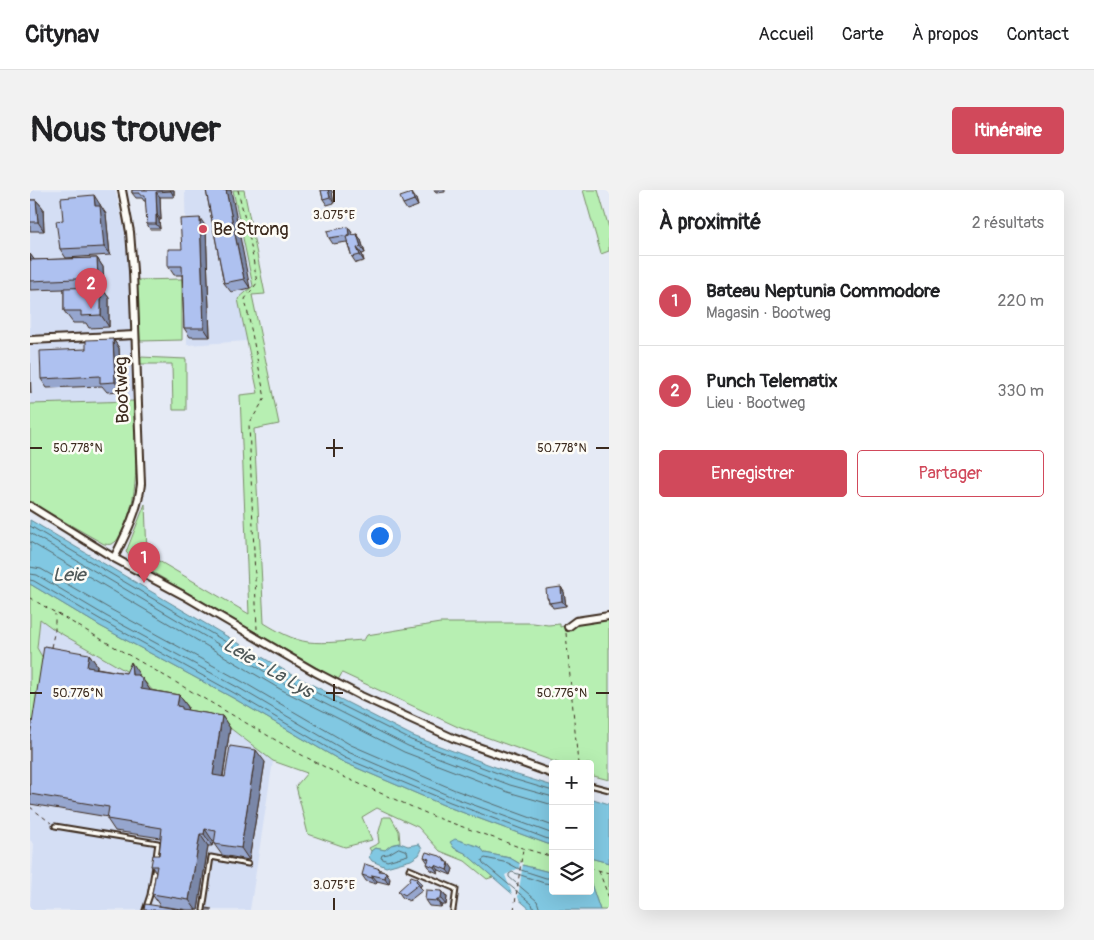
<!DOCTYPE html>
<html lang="fr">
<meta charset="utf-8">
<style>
body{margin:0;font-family:Pangolin,sans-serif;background:#f2f2f2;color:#202124}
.controls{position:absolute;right:15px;bottom:15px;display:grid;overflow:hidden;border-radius:5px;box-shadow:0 5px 20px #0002}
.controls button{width:45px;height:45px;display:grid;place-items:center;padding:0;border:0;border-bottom:1px solid #e0e0e0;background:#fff;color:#202124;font:25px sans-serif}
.you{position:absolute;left:349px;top:345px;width:18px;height:18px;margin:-12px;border:4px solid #fff;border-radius:50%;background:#1a73e8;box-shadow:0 0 0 8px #1a73e833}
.badge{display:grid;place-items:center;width:32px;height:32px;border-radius:50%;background:#d1495b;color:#fff;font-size:16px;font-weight:700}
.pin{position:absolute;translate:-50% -41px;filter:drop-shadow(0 1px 2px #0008)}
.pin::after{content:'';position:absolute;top:26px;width:18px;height:15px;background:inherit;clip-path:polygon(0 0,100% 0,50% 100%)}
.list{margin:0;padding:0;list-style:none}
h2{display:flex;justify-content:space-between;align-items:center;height:65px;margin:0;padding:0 20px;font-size:21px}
h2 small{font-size:16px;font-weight:400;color:#757577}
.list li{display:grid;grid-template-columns:32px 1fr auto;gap:15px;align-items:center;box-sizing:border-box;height:90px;padding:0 20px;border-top:1px solid #e0e0e0}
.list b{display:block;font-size:19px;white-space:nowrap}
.list p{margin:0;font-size:16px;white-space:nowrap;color:#757577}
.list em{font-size:16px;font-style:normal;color:#757577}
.actions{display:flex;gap:10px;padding:15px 20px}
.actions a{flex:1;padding:11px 0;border:1px solid #d1495b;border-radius:5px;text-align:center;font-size:18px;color:#d1495b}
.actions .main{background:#d1495b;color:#fff}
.icon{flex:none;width:28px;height:28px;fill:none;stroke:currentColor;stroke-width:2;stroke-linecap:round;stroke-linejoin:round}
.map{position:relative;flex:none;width:579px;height:720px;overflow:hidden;border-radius:5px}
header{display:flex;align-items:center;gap:30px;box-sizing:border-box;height:70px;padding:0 25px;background:#fff;border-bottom:1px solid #e0e0e0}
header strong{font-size:24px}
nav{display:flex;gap:28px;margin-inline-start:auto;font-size:18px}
.intro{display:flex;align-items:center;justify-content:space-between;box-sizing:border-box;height:120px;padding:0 30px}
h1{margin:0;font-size:35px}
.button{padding:12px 22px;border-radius:5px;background:#d1495b;color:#fff;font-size:18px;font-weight:700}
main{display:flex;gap:30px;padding:0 30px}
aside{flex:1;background:#fff;border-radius:5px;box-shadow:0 5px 20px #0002}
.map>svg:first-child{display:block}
.built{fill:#d4def4}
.green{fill:#b7efb2;stroke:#798c68}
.water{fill:#81c8e2;stroke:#658994}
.pier{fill:#e5eaf5}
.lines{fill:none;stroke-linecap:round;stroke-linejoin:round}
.shore{stroke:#57696c;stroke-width:1}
.lane-casing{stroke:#3b2a1e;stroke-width:7}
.street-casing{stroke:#3b2a1e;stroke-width:10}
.path{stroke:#3b2a1e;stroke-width:1;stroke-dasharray:4 4;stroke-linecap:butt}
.lane{stroke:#fdfcf7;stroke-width:3}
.street{stroke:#fdfcf7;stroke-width:6}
.wall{fill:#96a6ce;stroke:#3b2a1e}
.shaded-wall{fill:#7a87a8;stroke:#3b2a1e}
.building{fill:#aec1f0;stroke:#3b2a1e}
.ticks{fill:none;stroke:#3b2a1e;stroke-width:2}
.poi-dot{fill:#d1495b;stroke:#fdfcf7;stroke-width:2}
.labels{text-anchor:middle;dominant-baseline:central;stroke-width:5;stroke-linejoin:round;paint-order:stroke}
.poi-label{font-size:18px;fill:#3b2a1e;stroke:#fdfcf7;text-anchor:start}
.street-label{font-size:18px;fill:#3b2a1e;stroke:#fdfcf7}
.water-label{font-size:19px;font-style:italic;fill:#505959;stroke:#fdfcf7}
.ticks-label{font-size:12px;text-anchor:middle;fill:#3b2a1e;stroke:#fdfcf7;stroke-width:5;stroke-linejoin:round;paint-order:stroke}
</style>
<header>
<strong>Citynav</strong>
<nav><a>Accueil</a><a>Carte</a><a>À propos</a><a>Contact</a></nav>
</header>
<div class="intro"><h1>Nous trouver</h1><a class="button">Itinéraire</a></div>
<main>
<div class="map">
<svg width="579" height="720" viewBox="0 0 579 720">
<rect width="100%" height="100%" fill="#e5eaf5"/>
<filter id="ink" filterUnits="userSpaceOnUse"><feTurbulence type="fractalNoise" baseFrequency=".02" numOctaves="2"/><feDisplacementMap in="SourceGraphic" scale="10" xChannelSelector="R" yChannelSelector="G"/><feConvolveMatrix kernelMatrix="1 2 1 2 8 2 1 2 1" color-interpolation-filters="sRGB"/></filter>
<g filter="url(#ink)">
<path class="built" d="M0,0h85l13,55 4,53 2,103 -104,3z
M155,0h48l20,96 -15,13 9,42 -60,4z
M10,429l15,11 90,52 19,21 24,4 42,21 43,33 -23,149h-220l4,-66 -4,-4v-104z"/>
<path class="green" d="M203,0h11l21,104 -13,1 27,129 -25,5 10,194c13,8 29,17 44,19 18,2 38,-1 56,-2l3,-5 73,-12h93l15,2 12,-1v3l19,-5 30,-4v162l-19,-5v-11h-29l-103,-37 -116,-54 -4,7 -203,-118 -9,-10 19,-48 2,50 102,60 -9,-219 18,-2 -20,-94 15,-13z
M553,0h15l11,38v23l-8,3z
M152,89v61l-42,1 -3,-61z
M110,167l46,2v51h-13l-1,-46h-32z
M104,211c0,44 9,91 -13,132 -4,8 -7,13 -17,11l-74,-42v-98z
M0,394l70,42 133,72 110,64 105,45 105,39v27l-31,-8 -12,-7 -25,-5 -5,-6 -29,-5 3,6 11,5 28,24 -6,2 -22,-18 -25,-10 -22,-24 -41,-19 -15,9 10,23 -27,7 -37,-13 -12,-48 11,-13 -34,-12 -43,-33 -40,-7 -26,-18 -19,-21 -90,-52 -15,-11 -3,29 7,12 -14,76z
M353,627h8l8,14 1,12 -9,2 -6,5 -10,-2 -4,3 -2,-3 10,-5 -1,-8z
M560,668l19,5v47h-9l-10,-29z"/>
<path class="water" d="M0,330l259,153 124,63 101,38 39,12v60l-105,-39 -105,-45 -110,-64 -133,-72 -70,-42z
M560,608l19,6v59l-19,-5z
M425,649l25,8 5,6 25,5 12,7 31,8v18h37v-10l10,29h-69l-66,-57 -11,-5 -4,-6z
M370,653l8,3 11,-2 3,5 -3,6 -8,5 -25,7 -14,-6 -3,-4 2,-6 4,-3 10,2 6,-5z"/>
<path class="pier" d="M490,671l3,2 -5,34 4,9 -8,-7 -9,-24 14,-7z"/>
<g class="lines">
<path class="shore" d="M0,336l257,152 124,62 102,39 40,12
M0,343l254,150 124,63 102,39 43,12
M0,352l250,147 124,63 104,40 45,13
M0,377l11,2 69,40 133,73 108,63 104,45 98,36
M0,384l7,1 69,41 133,72 109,64 104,45 101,37
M0,390l4,1 69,40 133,73 109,64 105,44 103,39
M369,658l8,3 1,4 -21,6 -6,-3 1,-3 6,-1z
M504,720l-2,-6 -49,-41 -1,-3 3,-2 23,5 13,7 25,8h7
M510,720l-3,-9 -28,-24v-3l3,-2 32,11 9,1"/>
<defs>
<path id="lane" d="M560,595l19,5
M25,636l103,17 -2,14
M379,679l47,20 -3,21
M115,720l5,-15 5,-29
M173,720l8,-53 37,7"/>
<path id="street" d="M0,150l105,-5
M0,316l84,52 69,37 132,77 46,24 92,42 100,36
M84,368c12,-24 24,-47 27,-74l-8,-213 -3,-39 -8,-42
M538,437l8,-6 33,-5"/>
</defs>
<use href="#lane" class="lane-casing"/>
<use href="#street" class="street-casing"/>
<path class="path" d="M208,0l12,50 7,43 -12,16 20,99 -16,26 8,205
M0,408l268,155 48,25 89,39 84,30 34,10
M536,443l12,131
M21,457l4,-17v-16
M0,617l21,16
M560,678l19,5
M569,681l10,27
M484,720l9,-61"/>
<use href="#lane" class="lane"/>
<use href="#street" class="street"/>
</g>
<path class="wall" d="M102,0h42v7h-14l1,23h-2l1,9h-10l-3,-5 -1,-23h-2l-2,-3h-6l-4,-5z
M176,0l44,98 -19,4 -7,-9z
M291,0h10l3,13 -7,2 -4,-6z
M404,0h11v2l-9,1z
M386,9l2,7 -11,4 -4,-6z
M0,10h6l7,8 1,23h-14z
M70,14v2l6,8 4,41 -44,3 -6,-9 3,-29z
M176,37l4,110h-20l-6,-9 -2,-53h-8l-6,-9 14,-17z
M318,37l4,6v2l5,-1 4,6 4,13 -3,1 2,7 -8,2 -4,-6 -5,-15 -14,2 -4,-6z
M0,64l4,6 63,-2 6,9 1,20h-3l8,11v29l-20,1 -3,-5h-13l-9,-12v-22l-34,1z
M83,149l6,9 2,43 -14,1 -5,-6 -55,2 -6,-9 45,-30z
M531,397l3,5 2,14 -13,2 -6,-10z
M59,464l8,11v3l29,5 13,1v2l3,2 8,12 29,5 9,12 -1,3 35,6 8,12 -7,49h2l40,-15 -16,98 -27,-5 -8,-11 1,-3h-2l-1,5h-4l-10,64h-10l-28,-4 -8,-12 4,-22 -5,-6 8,-11 2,-17 -46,-7 -8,-12 1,-2 -78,-13v-68z
M394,667l20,2 9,10 -2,6 -12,-5 -1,3 -7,-3 -4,-6 1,-1z
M350,679l1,2 5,1 4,6 -1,6 -12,-3 -1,3 -10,-3 -4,-6z
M387,688l5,6 -2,3 3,3 -14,11 -7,-4 -4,-6z
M412,701l5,6 -1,8h-4l-1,2 -12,-1 -4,-6z"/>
<path class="shaded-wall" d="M140,0h4v7l-3,-6z
M196,0h5l19,98 -6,-9z
M298,0h3l1,1 2,12 -4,-6z
M126,2l4,5 1,23 -4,-5z
M382,3l4,6 2,7 -4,-6z
M64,5l12,19 4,41 -6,-8 -9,-41z
M6,10l7,8 1,23 -6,-9z
M126,25l3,5 1,9 -4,-5z
M170,28l6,9 4,110 -6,-9z
M318,37l4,6 1,8 -4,-6z
M327,44l4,6 4,13 -4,-6z
M327,58l5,6 2,7 -4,-6z
M0,64l6,8 -6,-2z
M67,68l6,9 1,20 -6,-9z
M71,97l8,11v29l-8,-12z
M83,149l6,9 2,43 -6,-9z
M0,173l1,31 -1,-2z
M531,397l3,5 2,14 -4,-5z
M59,464l8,11 -2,13 -8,-11z
M101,472l8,12 1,13 -8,-12z
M112,488l8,12 -1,11 -8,-12z
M149,505l9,12 -2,6 -9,-7z
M192,526l8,12 -9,59 -8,-12z
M226,560l9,12 -16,98 -8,-12z
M175,639l8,12 -1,5 -8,-12z
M170,644l8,12 -10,64h-2l-7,-10z
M419,673l4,6 -2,6 -4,-5z
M405,675l4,5 -1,3 -4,-6z
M356,682l4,6 -1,6 -4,-6z
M342,685l5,6 -1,3 -4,-6z
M387,688l5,6 -2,3 -4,-6z
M412,701l5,6 -1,8 -5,-6z
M407,709l5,6 -1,2 -4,-6z"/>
<path class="building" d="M102,0h38l1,1 -15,1 1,23h-1v9h-9l-2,-29h-5v-2h-8z
M176,0h20l18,89 -20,4z
M291,0h7l2,7 -7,2z
M382,3l2,7 -11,4 -3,-7z
M64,5l1,11h5l4,41 -44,2 -4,-28 7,-1 -2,-22z
M0,10h6l2,22h-8z
M170,28l4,110h-20l-2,-62h-14v-17h14l-2,-30z
M318,37l1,8 -20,3 -2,-7z
M327,44l4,13 -4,1 3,7 -8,2 -6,-20z
M0,67v3l67,-2 1,20 -68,3z
M71,97v28l-20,1v-5h-17v-23z
M83,149l2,43 -15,1v-7l-59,3 -1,-28 46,-2v-9z
M531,397l1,14 -13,2 -1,-5h-1l-1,-9z
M14,456l45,8 -2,13 39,6 5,-11 1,13h6l4,3 -1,11 38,6 -2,11 5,1v2l40,7 -9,59 12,2 5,-31 26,4 -15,98 -27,-4 2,-13 -11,-2 -1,5h-4l-11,66 -37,-6 5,-28h-6l2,-11h6l3,-27 -55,-9 2,-12 -79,-13v-58z
M396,662l14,4 4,3v2l5,2 -2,7 -12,-5 -1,2 -7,-3 2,-5 -5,-2z
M335,674l15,5 -1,2 7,1 -1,6 -13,-3v3l-10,-3z
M381,686l6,2 -1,3 3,3 -14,11 -7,-4 11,-10z
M396,700l16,1 -1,8h-4v2l-12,-1z
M115,714l39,6h-40z
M176,718l6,1v1h-6z"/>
</g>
<path class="ticks" d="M304,0v12M304,249v18M0,258h12M296,258h17M566,258h13M304,494v17M0,503h12M296,503h17M566,503h13M304,708v12"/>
<circle class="poi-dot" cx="173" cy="39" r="5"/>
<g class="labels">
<g class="poi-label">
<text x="183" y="39">Be Strong</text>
</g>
<g class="street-label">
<text transform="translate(92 200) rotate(-92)">Bootweg</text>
</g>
<g class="water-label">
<text x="39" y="385">Leie</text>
<text transform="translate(238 478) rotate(30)">Leie - La Lys</text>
</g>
</g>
<g class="ticks-label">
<text x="304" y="29">3.075°E</text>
<text x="48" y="262">50.778°N</text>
<text x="532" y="262">50.778°N</text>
<text x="48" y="507">50.776°N</text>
<text x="532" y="507">50.776°N</text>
<text x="304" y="699">3.075°E</text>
</g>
</svg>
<div class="controls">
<button>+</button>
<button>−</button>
<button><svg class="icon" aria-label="layers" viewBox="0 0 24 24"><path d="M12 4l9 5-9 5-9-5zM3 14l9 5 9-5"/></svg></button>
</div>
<div class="you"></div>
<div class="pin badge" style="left:114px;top:393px">1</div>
<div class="pin badge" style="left:61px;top:119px">2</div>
</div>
<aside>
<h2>À proximité<small>2 résultats</small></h2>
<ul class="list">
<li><span class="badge">1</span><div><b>Bateau Neptunia Commodore</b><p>Magasin · Bootweg</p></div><em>220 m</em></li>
<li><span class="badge">2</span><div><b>Punch Telematix</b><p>Lieu · Bootweg</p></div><em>330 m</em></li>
</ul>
<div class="actions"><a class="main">Enregistrer</a><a>Partager</a></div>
</aside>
</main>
